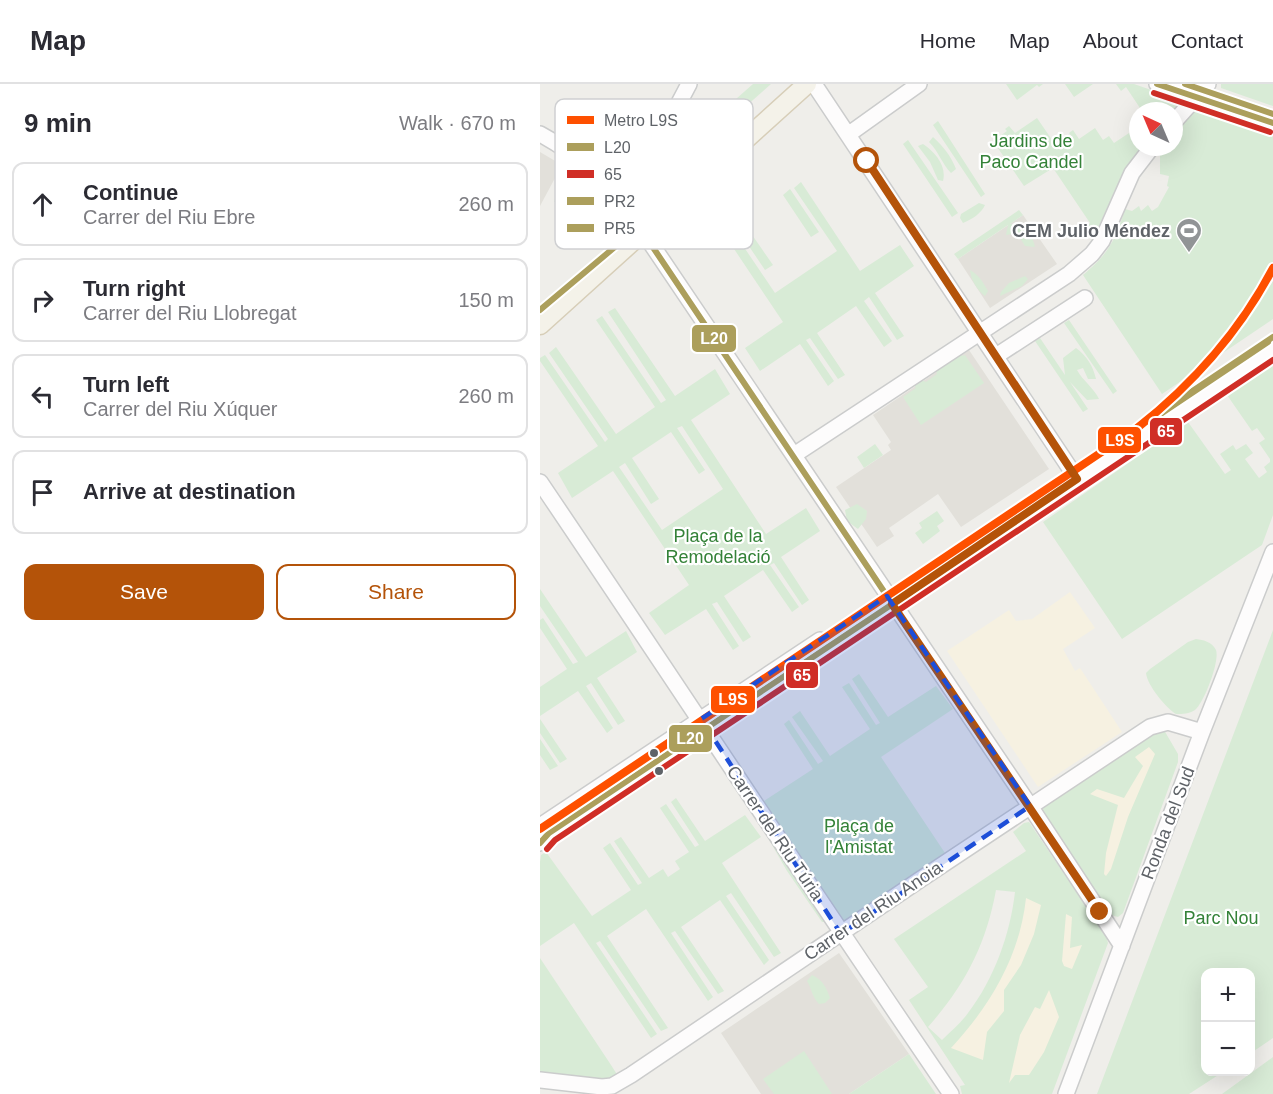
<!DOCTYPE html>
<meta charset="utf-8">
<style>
body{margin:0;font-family:Helvetica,sans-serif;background:#f2f2f3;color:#2b2b33}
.controls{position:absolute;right:18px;bottom:18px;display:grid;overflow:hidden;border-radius:12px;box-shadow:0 6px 24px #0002}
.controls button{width:54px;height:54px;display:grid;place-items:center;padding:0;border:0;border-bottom:2px solid #e1e1e2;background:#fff;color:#2b2b33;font:30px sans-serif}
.compass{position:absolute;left:589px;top:18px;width:54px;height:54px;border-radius:50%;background:#fff;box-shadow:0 6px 24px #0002;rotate:316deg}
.stop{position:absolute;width:18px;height:18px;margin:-14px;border:4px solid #b45309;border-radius:50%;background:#fff}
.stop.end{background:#b45309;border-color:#fff;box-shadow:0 2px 6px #0008}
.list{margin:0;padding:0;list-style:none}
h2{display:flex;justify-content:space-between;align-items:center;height:78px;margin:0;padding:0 24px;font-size:26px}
h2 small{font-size:20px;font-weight:400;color:#7c7c81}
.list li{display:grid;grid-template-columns:39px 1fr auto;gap:18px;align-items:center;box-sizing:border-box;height:84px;margin:0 12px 12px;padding:0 12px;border:2px solid #e1e1e2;border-radius:12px}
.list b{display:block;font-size:22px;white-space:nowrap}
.list p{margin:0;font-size:20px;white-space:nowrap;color:#7c7c81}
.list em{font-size:20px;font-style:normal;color:#7c7c81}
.actions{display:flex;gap:12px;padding:18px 24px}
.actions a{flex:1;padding:14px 0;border:2px solid #b45309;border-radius:12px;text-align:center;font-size:21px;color:#b45309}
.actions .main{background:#b45309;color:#fff}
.icon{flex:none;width:33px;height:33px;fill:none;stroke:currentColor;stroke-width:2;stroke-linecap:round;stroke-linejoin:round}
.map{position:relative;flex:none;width:733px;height:1010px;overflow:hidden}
header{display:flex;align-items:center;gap:36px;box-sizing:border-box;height:84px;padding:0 30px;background:#fff;border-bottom:2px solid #e1e1e2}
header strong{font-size:28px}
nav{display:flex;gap:33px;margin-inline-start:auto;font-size:21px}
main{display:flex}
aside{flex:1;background:#fff}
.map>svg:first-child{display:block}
.education{fill:#e2e0da}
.green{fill:#d8ebd6;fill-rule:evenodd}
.sand{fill:#f6f1e1}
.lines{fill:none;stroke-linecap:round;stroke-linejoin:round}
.minor-casing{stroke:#cbcccc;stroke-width:18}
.major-casing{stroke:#d7ceb8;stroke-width:21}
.minor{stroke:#fdfcfc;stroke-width:15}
.major{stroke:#f4f2e9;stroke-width:18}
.bus-1-casing{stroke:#fff;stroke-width:10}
.bus-2-casing{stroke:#fff;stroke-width:10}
.bus-3-casing{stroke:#fff;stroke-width:10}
.bus-4-casing{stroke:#fff;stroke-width:10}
.bus-1{stroke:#ac9f5c;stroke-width:6}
.bus-2{stroke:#d02e26;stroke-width:6}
.bus-3{stroke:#ac9f5c;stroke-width:6}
.bus-4{stroke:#ac9f5c;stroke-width:6}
.metro-1-casing{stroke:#fff;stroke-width:12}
.metro-1{stroke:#fe5000;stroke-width:8}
.route{stroke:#b45309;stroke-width:8}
.marked{fill:#1d4ed8;fill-opacity:0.2;stroke:#1d4ed8;stroke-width:4.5;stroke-dasharray:12 8;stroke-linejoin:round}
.bus-dot{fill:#5f6368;stroke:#fff;stroke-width:2}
.labels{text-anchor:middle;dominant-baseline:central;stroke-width:4.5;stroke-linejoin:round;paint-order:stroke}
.park-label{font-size:18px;fill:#348238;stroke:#fff}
.poi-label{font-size:18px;font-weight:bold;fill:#5f6368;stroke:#fff;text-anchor:end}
.street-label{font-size:18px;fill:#5f6368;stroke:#fff}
.key{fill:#fff;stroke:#cfd0d2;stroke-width:1.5}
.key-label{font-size:16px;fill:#5f6368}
.line-badge{stroke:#fff;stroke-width:2}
.badge-label{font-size:16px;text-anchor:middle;font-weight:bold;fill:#fff}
</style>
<header>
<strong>Map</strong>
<nav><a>Home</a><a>Map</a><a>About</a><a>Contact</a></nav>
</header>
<main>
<aside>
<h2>9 min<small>Walk · 670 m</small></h2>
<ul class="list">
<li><svg class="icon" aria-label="ahead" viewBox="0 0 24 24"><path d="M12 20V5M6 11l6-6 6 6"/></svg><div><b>Continue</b><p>Carrer del Riu Ebre</p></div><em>260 m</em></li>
<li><svg class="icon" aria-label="right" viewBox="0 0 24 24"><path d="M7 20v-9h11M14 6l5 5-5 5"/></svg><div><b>Turn right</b><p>Carrer del Riu Llobregat</p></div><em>150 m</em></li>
<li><svg class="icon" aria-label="left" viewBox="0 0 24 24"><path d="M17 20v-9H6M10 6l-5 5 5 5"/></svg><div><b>Turn left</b><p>Carrer del Riu Xúquer</p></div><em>260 m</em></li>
<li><svg class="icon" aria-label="arrive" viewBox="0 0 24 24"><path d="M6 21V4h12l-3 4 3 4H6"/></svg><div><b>Arrive at destination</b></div></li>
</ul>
<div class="actions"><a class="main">Save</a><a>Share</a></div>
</aside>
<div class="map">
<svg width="733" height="1010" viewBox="0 0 733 1010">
<rect width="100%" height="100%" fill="#efeeea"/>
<path class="education" d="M0,68l22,13 -22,41z
M483,131l34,49 -67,44 -32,-49z
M429,266l80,119 -88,58 -23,-33 -49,34 5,8 -17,11 -41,-60 55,-37 -3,-5 3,-3 -18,-27z
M299,869l70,101 -60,40h-88l-40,-61z"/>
<path class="green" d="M213,0h18l-35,31 -8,-9z
M466,0h37l-4,3 -2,-2 -20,15z
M525,0h28l-19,13z
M576,0h18l43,15 4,3 -1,4 -6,5h-32l-16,-24 -5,4z
M681,0h52v22l-52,-18z
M656,25l77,27v183l-111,75 -79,-119c26,-22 32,-34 42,-66l7,2 7,-5 2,5 7,-6 4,6 6,-4 11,-20 -2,-1 2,-10 -9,-2v-25l2,-2h12v-14z
M497,34l20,29 15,-10 -3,-4 4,-3 6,9 16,-11 8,12 6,-4 5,7 18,-12 3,4 3,-1v13h5c-14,17 -26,37 -34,57 -6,11 -9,23 -17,34l-8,-10 6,-5 -37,-55 -29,18 -31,-45 14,-10 -2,-2 4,-3 6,7z
M398,37l47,73 -4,3 -48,-72z
M393,53c10,9 18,19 23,32l-5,4c-9,-9 -12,-21 -22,-31z
M368,56l50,73 -6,4 -49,-73z
M383,60c12,8 24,22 20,37l-5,-1 -8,-18 -12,-16z
M261,98l59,89 40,-26 14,21 -39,27 29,43 -7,4 -28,-43 -5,4 28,40 -8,6 -28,-41 -39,27 28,42 -7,4 -28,-41 -4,2 28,41 -6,5 -28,-42 -40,27 -15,-23 38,-26 -59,-88 7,-6 44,65 62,-42 -43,-63z
M29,101l13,5 -10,11 -1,4 -17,-3 1,-4 12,-5 -2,-7z
M250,105l29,43 -8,5 -28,-42z
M439,119l6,2c-4,9 -13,14 -22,18l-3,-5 1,-4z
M479,126l4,5 -13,9h10c8,7 13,13 15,23l-10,-1 -8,-13 -11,2 2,-10 -50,34 -4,-5z
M203,138l30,43 -8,5 -29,-43z
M430,186c9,5 13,12 18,21l-3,5c-8,-6 -14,-16 -15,-26z
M485,192l3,3 -6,7 -22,10 1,-4 8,-9z
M75,224l60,88 40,-27 15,25 -39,26 75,114 40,-26 14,23 -39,26 28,43 -7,5 -28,-42 -4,2 29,42 -7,5 -29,-42 -39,26 27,41 -8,5 -26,-40 -5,2 27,42 -6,4 -27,-41 -41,26 -16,-22 40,-28 -76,-114 -41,27 -14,-25 40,-27 -58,-85v-3l5,-3 60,87 3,-3 -59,-86 7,-6 60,87 39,-27 -59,-87 6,-4 59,87 5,-3 -58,-88zM142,342l41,63 -61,41 -43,-63 6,-4 26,41 8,-5 -27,-41 39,-26 28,42 6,-4 -28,-42z
M529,236l48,71 -4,3 -49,-71z
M500,254l25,37 -2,-17 13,-10c11,8 17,18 20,31h-8l-5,-11 -6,2c6,11 17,18 22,29l-12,1 -17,-18 18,27 -5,3 -48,-71z
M419,269l4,3 2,-1 19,28 -63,42 -18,-28 13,-9 -2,-3 5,-6 7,3 11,-8 -1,-3z
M733,279v152l-11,30 -140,94 -79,-117 145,-100 37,52 6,-4 -11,-16 13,-9 3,5 10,-6 7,9 -8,6 14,19 8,-6 -3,-5 6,-5v-3l-11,-16 6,-4 -8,-11 -5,3 -25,-36z
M335,360l8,11 -19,13 -7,-11z
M317,420l10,7 -1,8 -8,10 -11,-8 -2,-11z
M397,427l7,10 -7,5 3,5 -17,13 -8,-11 7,-5 -3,-5z
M0,505l46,68 40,-26 11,21 -40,26 28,43 -7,4 -27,-42 -5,3 27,42 -6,5 -29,-42 -38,25v-29l27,-18 -27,-41v-8l3,-2 30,46 5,-2 -38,-56z
M733,546v408l-22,15 -1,-81h-44v100h17l-34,22h-92z
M656,555c8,1 16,3 20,11 4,11 -12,53 -21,60 -6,4 -12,4 -19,4 -10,-6 -29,-29 -30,-41l4,-4 38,-27z
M319,590l29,43 48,-31 17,23 -72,48 66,99 -103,67 -83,-120 52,-34 -29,-45 5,-4 29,44 5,-3 -31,-44 8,-6 30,45 40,-27 -28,-42 7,-4 27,42 4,-2 -28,-44z
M0,635l27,40 -7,4 -20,-30z
M619,645l5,1 14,24v8l-55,151 -5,4 -7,-2 -69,-104 2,-4z
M0,655l18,27 -8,4 -10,-15z
M136,714l29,43 40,-26 16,22 -39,26 59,90 -7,4 -43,-64 -5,3 43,64 -5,5 -44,-65 -39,27 43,64 -6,3 -43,-63 -4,2 42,64 -5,4 -62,-92 -39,27 61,92 -7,3 -61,-90 -4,2 61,91 -6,4 -77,-115 -34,23v-84l1,-7 5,-3 46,64 39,-26 -28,-42 7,-5 28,42 4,-2 -28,-42 7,-4 28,41 14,-9 5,8 12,-8 -5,-8 14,-9 -29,-44 6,-4 29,43 4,-2 -28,-43z
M489,738l77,114 2,7 -56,151h-90l-2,-8 5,-1 -56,-85 19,-13 -34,-48 132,-88 -13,-19 11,-9zM456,806l19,2c-5,43 -21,87 -47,121 -7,10 -17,18 -26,27l-14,-13c37,-42 58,-82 68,-137z
M224,747l8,1 58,90h-8l-35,-51z
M0,874l71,107 7,11c-18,10 -57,-1 -78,-3z
M272,891c11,5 14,12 18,23l-5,5 -6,1c-7,-7 -7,-15 -12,-23z
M264,967l28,43h-58l-11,-15z
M369,970l27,40h-87z
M733,973v37h-51z"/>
<path class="sand" d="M530,508l25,36 -32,21 12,22 5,-3 42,64 -84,55 -91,-136 62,-41 7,11 16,-2z
M609,663l6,7 -27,63 -17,52 -5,7 -2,-2 2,-21 12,-48 -28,-11 7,-5 27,9 19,-32 -8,-9z
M486,814l15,7 -7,29 -13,31 -17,25v21l-17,21 -4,28 -32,-12c39,-42 69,-92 75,-150z
M526,830l6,3 -2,31 12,-3 -10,24 -8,-3 -2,-5z
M509,906l10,27 -15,35 -15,23h-14l-6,8 11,-48 15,-28 5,2z"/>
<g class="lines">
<defs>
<path id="minor" d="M274,0l263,395
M617,0l116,39
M634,38l34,-38
M0,50c37,20 57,40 85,71l405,601 92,140
M309,50l70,-50
M85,121l64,-121
M456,272l89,-58
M254,371l275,-181 23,-20 10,-13 30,-68 20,-26
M0,398c138,204 272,409 411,612
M0,742l280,-186
M0,759l9,-10 724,-484
M0,996l62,7 10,-1 19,-11 287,-194 232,-154 18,-5 34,10
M526,1010l136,-362 71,-180"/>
<path id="major" d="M0,241l267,-241"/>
</defs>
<use href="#minor" class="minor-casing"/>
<use href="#major" class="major-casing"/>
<use href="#minor" class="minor"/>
<use href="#major" class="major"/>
<defs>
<path id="bus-1" d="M617,0l116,39
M0,226l76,-64 26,-15 245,365 386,-259
M0,759l9,-10 369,-246"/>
<path id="bus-2" d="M614,9l116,39
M7,765l8,-9 718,-480"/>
<path id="bus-3" d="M0,746l728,-488"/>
<path id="bus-4" d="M645,0l88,30"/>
</defs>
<use href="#bus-1" class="bus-1-casing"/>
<use href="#bus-2" class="bus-2-casing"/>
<use href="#bus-3" class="bus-3-casing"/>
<use href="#bus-4" class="bus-4-casing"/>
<use href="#bus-1" class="bus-1"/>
<use href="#bus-2" class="bus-2"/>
<use href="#bus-3" class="bus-3"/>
<use href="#bus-4" class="bus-4"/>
<defs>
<path id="metro-1" d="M0,745l596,-400c57,-45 103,-96 137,-161"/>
</defs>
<use href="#metro-1" class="metro-1-casing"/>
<use href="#metro-1" class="metro-1"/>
</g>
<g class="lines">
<path class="route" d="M327,77l210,318 -185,125 208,308"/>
</g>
<path class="marked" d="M347,512l143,210 -189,128 -140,-215z"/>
<defs>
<symbol id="stadium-pin" viewBox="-11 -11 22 30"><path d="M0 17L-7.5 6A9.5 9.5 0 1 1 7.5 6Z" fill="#919496" stroke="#fff"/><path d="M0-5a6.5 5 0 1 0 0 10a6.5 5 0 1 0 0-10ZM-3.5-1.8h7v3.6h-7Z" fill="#fff"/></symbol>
</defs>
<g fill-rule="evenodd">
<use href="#stadium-pin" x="634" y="132" width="30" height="40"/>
</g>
<g class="bus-dot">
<circle cx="114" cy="669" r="5"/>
<circle cx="119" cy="687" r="5"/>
</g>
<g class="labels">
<g class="park-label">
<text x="491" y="57">Jardins de<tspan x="491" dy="21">Paco Candel</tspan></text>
<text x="178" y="452">Plaça de la<tspan x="178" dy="21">Remodelació</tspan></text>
<text x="319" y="742">Plaça de<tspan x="319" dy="21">l'Amistat</tspan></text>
<text x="681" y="834">Parc Nou</text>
</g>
<g class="poi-label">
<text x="630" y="147">CEM Julio Méndez</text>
</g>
<g class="street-label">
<text transform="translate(628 739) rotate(-69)">Ronda del Sud</text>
<text transform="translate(235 749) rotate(56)">Carrer del Riu Túria</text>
<text transform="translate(333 827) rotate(-34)">Carrer del Riu Anoia</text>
</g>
</g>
<rect x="15" y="15" width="198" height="150" rx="9" class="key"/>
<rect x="27" y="32" width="27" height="8" fill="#fe5000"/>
<rect x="27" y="59" width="27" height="8" fill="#ac9f5c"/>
<rect x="27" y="86" width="27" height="8" fill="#d02e26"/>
<rect x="27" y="113" width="27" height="8" fill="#ac9f5c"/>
<rect x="27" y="140" width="27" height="8" fill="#ac9f5c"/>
<g class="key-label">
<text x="64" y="42">Metro L9S</text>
<text x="64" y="69">L20</text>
<text x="64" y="96">65</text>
<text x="64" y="123">PR2</text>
<text x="64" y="150">PR5</text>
</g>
<g class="line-badge">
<rect x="151" y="240" width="46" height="29" rx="6" fill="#ac9f5c"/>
<rect x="609" y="333" width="34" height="29" rx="6" fill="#d02e26"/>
<rect x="557" y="342" width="45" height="28" rx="6" fill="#fe5000"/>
<rect x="245" y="577" width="34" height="28" rx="6" fill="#d02e26"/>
<rect x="170" y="601" width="46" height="29" rx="6" fill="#fe5000"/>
<rect x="128" y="640" width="45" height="29" rx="6" fill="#ac9f5c"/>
</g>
<g class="badge-label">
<text x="174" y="260">L20</text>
<text x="626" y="353">65</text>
<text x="580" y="362">L9S</text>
<text x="262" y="597">65</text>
<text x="193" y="621">L9S</text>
<text x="150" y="660">L20</text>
</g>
</svg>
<div class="controls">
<button>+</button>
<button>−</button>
</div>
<svg class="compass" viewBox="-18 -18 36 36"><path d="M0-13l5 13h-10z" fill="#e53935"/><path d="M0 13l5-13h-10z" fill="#7c7c81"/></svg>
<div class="stop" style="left:327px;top:77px"></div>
<div class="stop end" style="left:560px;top:828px"></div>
</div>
</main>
